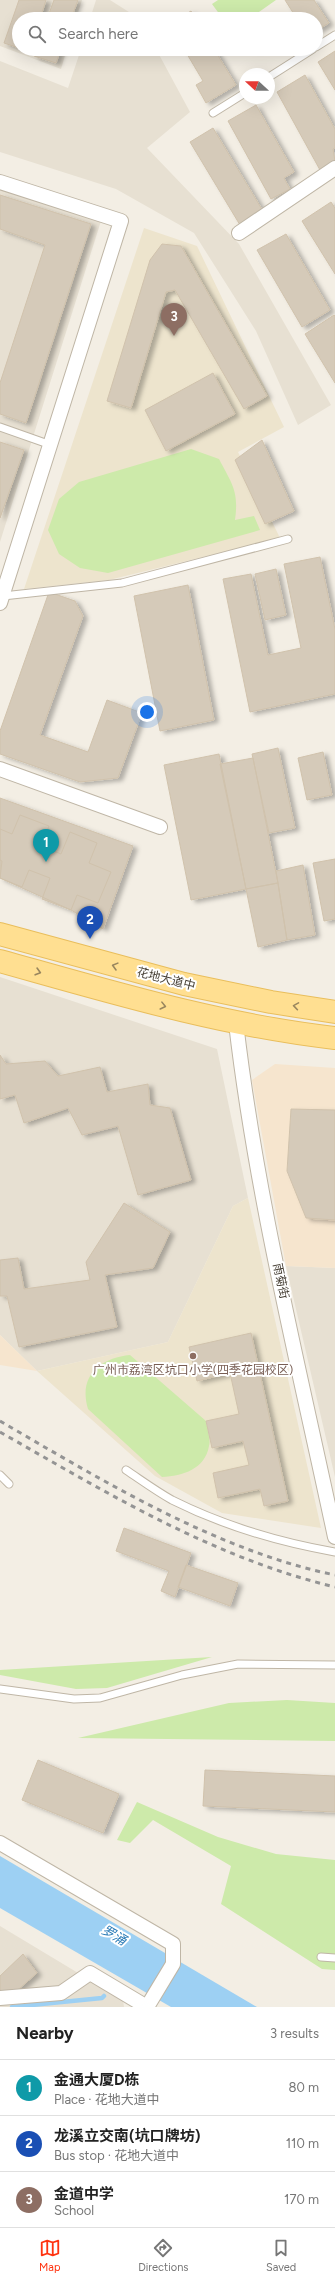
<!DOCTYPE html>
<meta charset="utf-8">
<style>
body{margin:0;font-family:Figtree,"Noto Sans SC",sans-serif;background:#f6f6f6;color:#222}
.compass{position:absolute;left:239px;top:68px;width:36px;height:36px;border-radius:50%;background:#fff;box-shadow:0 4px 16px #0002;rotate:291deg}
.you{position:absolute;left:147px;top:712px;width:14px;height:14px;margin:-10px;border:3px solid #fff;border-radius:50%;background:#1a73e8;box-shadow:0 0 0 6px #1a73e833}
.badge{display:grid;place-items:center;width:26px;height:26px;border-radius:50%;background:#ff320f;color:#fff;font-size:13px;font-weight:700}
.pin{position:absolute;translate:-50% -33px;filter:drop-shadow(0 1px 2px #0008)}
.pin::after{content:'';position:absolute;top:21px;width:14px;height:12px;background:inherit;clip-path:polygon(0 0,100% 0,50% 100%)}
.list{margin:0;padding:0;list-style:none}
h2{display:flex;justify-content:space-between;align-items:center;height:52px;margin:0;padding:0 16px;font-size:17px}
h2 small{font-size:13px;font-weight:400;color:#767676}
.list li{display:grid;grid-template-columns:26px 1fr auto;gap:12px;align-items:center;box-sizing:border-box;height:56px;padding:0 16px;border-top:1px solid #e0e0e0}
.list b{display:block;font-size:15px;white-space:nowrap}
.list p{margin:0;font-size:13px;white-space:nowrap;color:#767676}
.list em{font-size:13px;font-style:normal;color:#767676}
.icon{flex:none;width:22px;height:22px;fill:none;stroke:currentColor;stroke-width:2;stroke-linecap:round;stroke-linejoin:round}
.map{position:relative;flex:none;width:335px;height:2007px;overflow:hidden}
.search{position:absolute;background:#fff;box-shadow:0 4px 16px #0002;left:12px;right:12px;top:12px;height:44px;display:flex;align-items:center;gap:10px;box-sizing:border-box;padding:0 14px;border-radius:22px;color:#767676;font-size:15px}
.sheet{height:220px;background:#fff}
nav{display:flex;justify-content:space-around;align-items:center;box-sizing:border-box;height:56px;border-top:1px solid #e0e0e0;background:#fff;font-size:11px;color:#767676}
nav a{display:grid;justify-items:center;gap:2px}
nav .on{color:#ff320f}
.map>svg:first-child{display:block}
.residential{fill:#e7e0d2}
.commercial{fill:#f6e5ce}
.education{fill:#ede4cd}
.green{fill:#cdeaaa}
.water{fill:#9dd0f3}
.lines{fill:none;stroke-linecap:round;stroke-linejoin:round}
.stream{stroke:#9dd0f3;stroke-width:4.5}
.building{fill:#d5cab9;stroke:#d0c2ac;filter:url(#shadow)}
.lane-casing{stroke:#bfb6a6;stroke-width:9}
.street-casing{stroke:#bfb6a6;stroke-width:16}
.primary-casing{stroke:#e9be5c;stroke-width:24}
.lane{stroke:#fff;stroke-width:7}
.street{stroke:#fff;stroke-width:14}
.primary{stroke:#ffdf91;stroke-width:22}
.rail{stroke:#949494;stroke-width:3;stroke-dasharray:5 5;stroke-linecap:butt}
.oneway{stroke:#99865e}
.education-dot{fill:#8d6e63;stroke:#fff;stroke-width:1.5}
.labels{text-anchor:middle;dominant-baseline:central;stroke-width:4;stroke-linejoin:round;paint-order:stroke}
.street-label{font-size:12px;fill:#453e34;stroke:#fff}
.education-label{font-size:12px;fill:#785e54;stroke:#fff}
.water-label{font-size:13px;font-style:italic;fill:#287ab6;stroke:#fff}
</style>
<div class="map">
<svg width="335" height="2007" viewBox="0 0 335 2007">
<defs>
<filter id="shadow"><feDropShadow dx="4.5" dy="2.5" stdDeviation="2" flood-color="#0004"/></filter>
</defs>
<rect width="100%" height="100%" fill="#f3eee4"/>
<path class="residential" d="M0,0h82l-6,19h-57v30h48l-6,20 -61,-23z
M96,0h14l30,19h-50z
M81,49h75l34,63 -43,36 92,96 92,161 -33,20 -42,-94 -62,-98 -78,-44 -116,-37v-91l68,27z
M0,190l101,31 -101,321z
M0,977l217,72 31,149 -15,8 -65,136 -131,29 -37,-36z
M286,1266l49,2v209z
M0,1926l123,74 1,7h-124z"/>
<path class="commercial" d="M275,1064l60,4v200l-49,-2 -34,-186z
M0,1335l37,36 -37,-6z"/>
<path class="education" d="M144,228l53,18 87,181 -46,25 42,86 -171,42 -85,9z
M248,1198l73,330 -99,-15 -67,-37 -118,-105 131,-29 65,-136z"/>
<path class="green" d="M218,0h58l-27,19h-26l-11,-15z
M191,449l28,10c13,25 20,32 16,61l19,-4 6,14 -152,43 -28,-5 -21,-14 -11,-24 11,-31 20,-17z
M130,1355l76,66c1,8 5,18 3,25 -4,23 -26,30 -47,31l-74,-68c-10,-33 12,-51 42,-54z
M212,1657l-105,31 -31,1 -76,-14v-5z
M287,1700l48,3v38l-257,-3 151,-35z
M137,1802l81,35 58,17 59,6v110l-13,-1 -101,-65 10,-38 -78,-46 -23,23 -13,-3z"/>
<path class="water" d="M0,1856l257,151h-86l-171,-99z"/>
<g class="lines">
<path class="stream" d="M12,2007l90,-9 2,-2"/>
</g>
<path class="building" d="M19,0h27l-6,19h-21v29l-15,-5z
M54,0h24l-7,19h-24z
M285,0h29l15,23 -13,8v-12h-19z
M191,11l5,8h-18z
M37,49h24l-5,14 -22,-7z
M184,49h30l22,36 -30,18 -10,-18 7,-4z
M335,51v39l-17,-28z
M305,75l30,54v19l-2,1 2,12 -15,9 -43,-78z
M256,105l38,67 -10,6 6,11 -19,10 -43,-78z
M213,128l50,83 -23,14 -50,-83z
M0,195l91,29 -65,199 -26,-9v-31l45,-138 -45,-16z
M331,202l4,6v66l-33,-53z
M286,234l44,76 -28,17 -45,-77z
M162,244l19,2 86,150 -23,13 -69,-119 -9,2 -35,116 -24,-7 43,-141z
M334,315l1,1v67l-30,-49z
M213,373l22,41 -69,37 -21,-41z
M262,440l32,71 -29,13 -30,-64z
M0,442l24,8 -24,68z
M320,557l15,72v65l-85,18 -27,-133 28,-5 17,81 33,-7 -17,-84z
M276,569l10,46 -21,5 -10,-46z
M188,585l26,135 -54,11 -26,-135z
M49,592l26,9 8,15 -43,119 48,17 19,-52 35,13 -24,65 -38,4 -80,-28v-23z
M278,748l17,80 -26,5 -17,-79z
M323,752l9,43 -25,5 -9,-42z
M219,754l27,135 -55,11 -27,-135z
M253,758l25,125 -32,6 -26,-125z
M0,798l133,48 -30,83 -32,-19 -71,-32z
M20,815l29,11 -8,20 20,8 9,-22 27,11 -8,20 22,9 -13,31 -21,-8 -6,15 -29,-11 8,-21 -21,-8 -7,17 -22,-9 2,-17 -2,-1v-31l12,5z
M335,859v60l-11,2 -11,-58z
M303,865l12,70 -28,5 -11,-69z
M278,883l9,57 -29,7 -12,-58z
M0,1055l6,9 39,-3 13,15 42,-9 7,25 41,-8 2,21 20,3 21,72 -53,15 -20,-69 -36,9 -14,-27 -44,15 -9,-28 -15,4z
M291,1109l44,1v110l-29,-2 -19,-47z
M124,1203l46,29 -17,36 -48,7 12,52 -98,20 -12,-51h-7v-36l18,-2 6,31 66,-9 -4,-18z
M251,1333l37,168 -24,5 -4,-17 -42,9 -5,-25 36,-8 -6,-24 -31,7 -6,-27 33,-7 -9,-41 -33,8 -8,-34z
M124,1528l67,25 -16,44 -14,-6 8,-20 -53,-20z
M186,1565l52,18 -8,23 -52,-19z
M38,1760l81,34 -16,39 -81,-33z
M205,1770l130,6v36l-132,-6z
M23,1954l14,19 -25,22 -12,-5v-14z"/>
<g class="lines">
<defs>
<path id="lane" d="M316,47l19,-12
M269,77l44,-28
M213,113l32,-20
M0,427l51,18
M3,596l119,-13 166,-44
M126,1470c15,10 30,21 46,30 52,26 106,42 163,52
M0,1475l9,9
M0,1689l74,10 26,-1 82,-23 56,-11 97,1
M321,1957l14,1"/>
<path id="street" d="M0,182l121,39 -121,382
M239,233l96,-65
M0,769l160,58
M236,1023c20,173 63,344 99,514
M0,1843l173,101v20l-26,43
M0,1998l61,-5 29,-20 57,34"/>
<path id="primary" d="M0,934l184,50 87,18 64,10
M0,961c111,31 220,64 335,77"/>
</defs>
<use href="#lane" class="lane-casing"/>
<use href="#street" class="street-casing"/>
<use href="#primary" class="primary-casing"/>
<use href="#lane" class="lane"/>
<use href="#street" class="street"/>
<use href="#primary" class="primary"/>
<path class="rail" d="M0,1421c103,60 218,130 335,154
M0,1432c107,61 214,126 335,155"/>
</g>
<defs><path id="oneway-chevron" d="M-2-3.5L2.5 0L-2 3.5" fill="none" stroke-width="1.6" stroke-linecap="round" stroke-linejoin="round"/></defs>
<g class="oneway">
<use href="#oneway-chevron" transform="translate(115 966) rotate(-165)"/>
<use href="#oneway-chevron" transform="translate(38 972) rotate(16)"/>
<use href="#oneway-chevron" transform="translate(163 1006) rotate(14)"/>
<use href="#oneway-chevron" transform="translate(296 1006) rotate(-171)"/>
</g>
<circle class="education-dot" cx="193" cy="1356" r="4"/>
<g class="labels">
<g class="street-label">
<text transform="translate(166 979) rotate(14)">花地大道中</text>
<text transform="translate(281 1281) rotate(78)">雨菊街</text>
</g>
<g class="education-label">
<text x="193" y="1370">广州市荔湾区坑口小学(四季花园校区)</text>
</g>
<g class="water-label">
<text transform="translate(114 1935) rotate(30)">罗涌</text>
</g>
</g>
</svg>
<svg class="compass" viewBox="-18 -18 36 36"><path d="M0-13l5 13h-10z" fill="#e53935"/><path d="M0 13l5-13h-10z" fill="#767676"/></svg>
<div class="you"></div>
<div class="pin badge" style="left:46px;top:862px;background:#0f9aa8">1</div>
<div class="pin badge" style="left:90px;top:939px;background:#1a4fb4">2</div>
<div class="pin badge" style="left:174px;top:336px;background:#8d6e63">3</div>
<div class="search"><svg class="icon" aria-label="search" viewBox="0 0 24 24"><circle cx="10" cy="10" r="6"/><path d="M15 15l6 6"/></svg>Search here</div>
</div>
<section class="sheet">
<h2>Nearby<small>3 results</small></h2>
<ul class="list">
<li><span class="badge" style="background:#0f9aa8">1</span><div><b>金通大厦D栋</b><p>Place · 花地大道中</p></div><em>80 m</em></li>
<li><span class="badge" style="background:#1a4fb4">2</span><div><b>龙溪立交南(坑口牌坊)</b><p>Bus stop · 花地大道中</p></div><em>110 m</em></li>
<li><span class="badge" style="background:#8d6e63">3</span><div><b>金道中学</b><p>School</p></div><em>170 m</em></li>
</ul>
</section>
<nav>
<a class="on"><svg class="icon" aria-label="map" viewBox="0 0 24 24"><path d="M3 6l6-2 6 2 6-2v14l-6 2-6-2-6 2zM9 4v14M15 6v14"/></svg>Map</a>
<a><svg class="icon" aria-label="directions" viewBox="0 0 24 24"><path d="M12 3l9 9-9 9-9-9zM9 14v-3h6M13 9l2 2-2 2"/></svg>Directions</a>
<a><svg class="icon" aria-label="saved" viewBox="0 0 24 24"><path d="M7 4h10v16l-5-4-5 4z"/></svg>Saved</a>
</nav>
